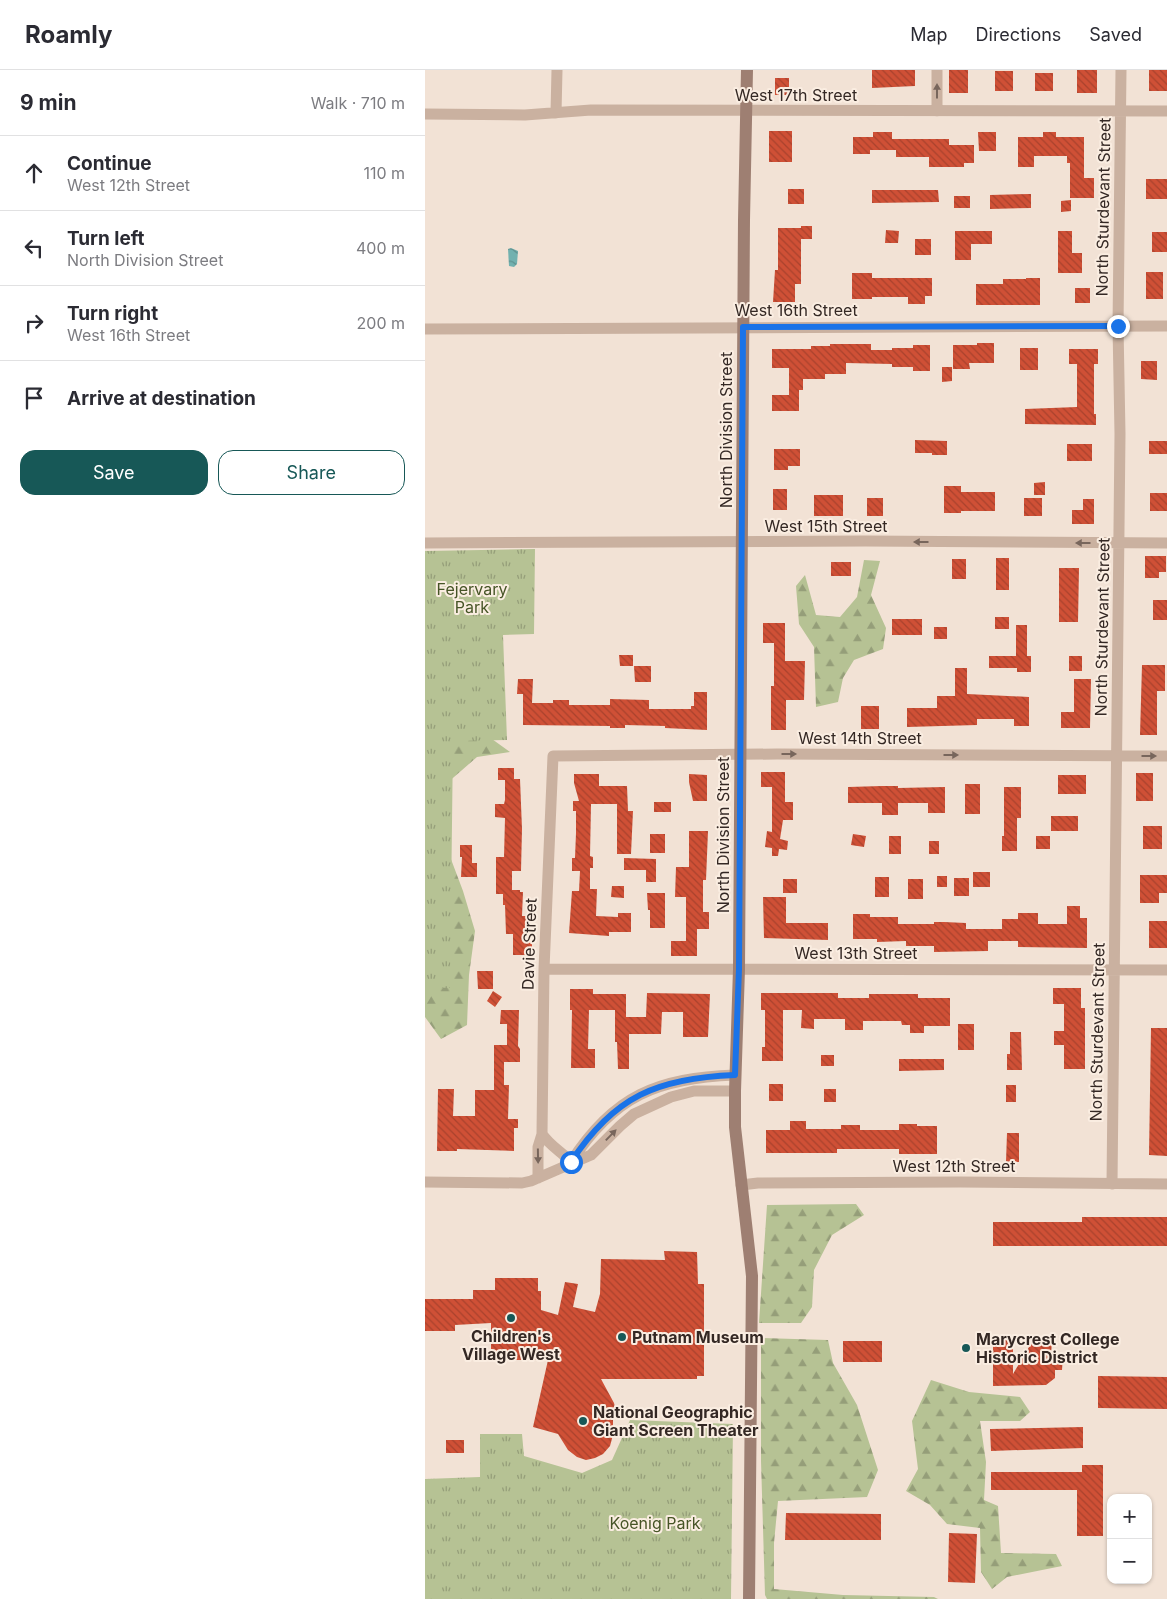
<!DOCTYPE html>
<meta charset="utf-8">
<style>
body{margin:0;font-family:Inter,sans-serif;background:#f2f2f3;color:#2b2b33}
.controls{position:absolute;right:15px;bottom:15px;display:grid;overflow:hidden;border-radius:10px;box-shadow:0 1px 4px #0004}
.controls button{width:45px;height:45px;display:grid;place-items:center;padding:0;border:0;border-bottom:1px solid #e1e1e2;background:#fff;color:#2b2b33;font:25px sans-serif}
.stop{position:absolute;width:15px;height:15px;margin:-11px;border:4px solid #1a73e8;border-radius:50%;background:#fff}
.stop.end{background:#1a73e8;border-color:#fff;box-shadow:0 1px 5px #0008}
.list{margin:0;padding:0;list-style:none}
h2{display:flex;justify-content:space-between;align-items:center;height:65px;margin:0;padding:0 20px;font-size:21px}
h2 small{font-size:16px;font-weight:400;color:#7c7c81}
.list li{display:grid;grid-template-columns:32px 1fr auto;gap:15px;align-items:center;box-sizing:border-box;height:75px;padding:0 20px;border-top:1px solid #e1e1e2}
.list b{display:block;font-size:19px;white-space:nowrap}
.list p{margin:0;font-size:16px;white-space:nowrap;color:#7c7c81}
.list em{font-size:16px;font-style:normal;color:#7c7c81}
.actions{display:flex;gap:10px;padding:15px 20px}
.actions a{flex:1;padding:11px 0;border:1px solid #175857;border-radius:15px;text-align:center;font-size:18px;color:#175857}
.actions .main{background:#175857;color:#fff}
.icon{flex:none;width:28px;height:28px;fill:none;stroke:currentColor;stroke-width:2;stroke-linecap:round;stroke-linejoin:round}
.map{position:relative;flex:none;width:742px;height:1529px;overflow:hidden}
header{display:flex;align-items:center;gap:30px;box-sizing:border-box;height:70px;padding:0 25px;background:#fff;border-bottom:1px solid #e1e1e2}
header strong{font-size:24px}
nav{display:flex;gap:28px;margin-inline-start:auto;font-size:18px}
main{display:flex}
aside{flex:1;background:#fff}
.map>svg:first-child{display:block}
.forest{fill:url(#forest-firs)}
.park{fill:url(#park-tufts)}
.water{fill:url(#water-waves)}
.building{fill:url(#building-back-hatch)}
.lines{fill:none;stroke-linecap:round;stroke-linejoin:round}
.minor{stroke:#cab1a0;stroke-width:11}
.secondary{stroke:#9e7f72;stroke-width:12}
.oneway{fill:#78665c}
.route{stroke:#1a73e8;stroke-width:6}
.poi-dot{fill:#175857;stroke:#faede1;stroke-width:2}
.labels{text-anchor:middle;dominant-baseline:central;stroke-width:4;stroke-linejoin:round;paint-order:stroke}
.street-label{font-size:16px;fill:#342824;stroke:#faede1}
.park-label{font-size:16px;fill:#465426;stroke:#faede1}
.poi-label{font-size:16px;font-weight:bold;fill:#342824;stroke:#faede1;text-anchor:start}
</style>
<header>
<strong>Roamly</strong>
<nav><a>Map</a><a>Directions</a><a>Saved</a></nav>
</header>
<main>
<aside>
<h2>9 min<small>Walk · 710 m</small></h2>
<ul class="list">
<li><svg class="icon" aria-label="ahead" viewBox="0 0 24 24"><path d="M12 20V5M6 11l6-6 6 6"/></svg><div><b>Continue</b><p>West 12th Street</p></div><em>110 m</em></li>
<li><svg class="icon" aria-label="left" viewBox="0 0 24 24"><path d="M17 20v-9H6M10 6l-5 5 5 5"/></svg><div><b>Turn left</b><p>North Division Street</p></div><em>400 m</em></li>
<li><svg class="icon" aria-label="right" viewBox="0 0 24 24"><path d="M7 20v-9h11M14 6l5 5-5 5"/></svg><div><b>Turn right</b><p>West 16th Street</p></div><em>200 m</em></li>
<li><svg class="icon" aria-label="arrive" viewBox="0 0 24 24"><path d="M6 21V4h12l-3 4 3 4H6"/></svg><div><b>Arrive at destination</b></div></li>
</ul>
<div class="actions"><a class="main">Save</a><a>Share</a></div>
</aside>
<div class="map">
<svg width="742" height="1529" viewBox="0 0 742 1529">
<defs>
<pattern id="forest-firs" width="22" height="20" patternUnits="userSpaceOnUse" patternTransform="scale(1.25)"><rect width="22" height="20" fill="#b6c294"/><path d="M5 1l3.5 6h-7zM16 11l3.5 6h-7z" fill="#959e79"/></pattern>
<pattern id="park-tufts" width="24" height="20" patternUnits="userSpaceOnUse" patternTransform="scale(1.25)"><rect width="24" height="20" fill="#b6c294"/><path d="M3 7l-1-3M5 7V3M7 7l1-3M15 17l-1-3M17 17v-4M19 17l1-3" fill="none" stroke="#959e79"/></pattern>
<pattern id="water-waves" width="16" height="10" patternUnits="userSpaceOnUse" patternTransform="scale(1.25)"><rect width="16" height="10" fill="#72b1af"/><path d="M0 5q4-4 8 0t8 0" fill="none" stroke="#5e908e"/></pattern>
<pattern id="building-back-hatch" width="6" height="6" patternUnits="userSpaceOnUse" patternTransform="scale(1.25)"><rect width="6" height="6" fill="#cf5036"/><path d="M-1 5l2 2M0 0l6 6M5-1l2 2" fill="none" stroke="#a9422d"/></pattern>
</defs>
<rect width="100%" height="100%" fill="#f2e2d5"/>
<path class="forest" d="M439,490l16,1 -9,34 15,33 -3,21 -29,11 -11,18 -5,24 -22,5 -2,-60 -15,-23 -3,-38 9,-11 11,40 24,2 17,-20z
M0,509l60,155 25,18 -33,5 -31,27v62l17,45 12,40 -6,44 -2,50 -26,14 -16,-22z
M431,1134l8,11 -32,20 -18,35 -2,37 -11,16h-42l8,-118z
M336,1268l67,2 5,23 24,42 21,65 -11,27 -89,4 -4,42v46l69,6 91,2 4,2h-171l-2,-4 -4,-134z
M506,1310l38,12 51,5 10,15 -10,9h-40l6,41 -2,38 14,6 3,47 55,1 6,12 -55,11 -15,12 -11,-17 -1,-44 -33,-4 -17,-19 -24,-14 12,-22 -6,-48z"/>
<path class="park" d="M110,479l-1,85 -31,1 4,105 -54,1 -3,247 -25,-1v-436z
M205,1350l103,4 -2,175h-306v-120l55,-2v-43h42l2,22 58,17 30,-13z"/>
<path class="water" d="M86,178l7,3 -1,13 -3,3 -5,-1 -1,-17z"/>
<path class="building" d="M447,0h43v16l-43,2z
M524,0h19v23h-19z
M652,0h20v23h-20z
M724,0h18v21h-18z
M570,1h18v20h-18z
M610,3h18v18h-18z
M350,8h14v17h-14z
M344,61h23v31h-23z
M448,62h19v7h57v6h25v18h-10v4h-35v-10h-33v-7h-26v4h-17v-17h20z
M553,62h18v19h-17z
M618,62h13v5h28v41h10v20h-24v-35h-3v-7h-33v11h-16v-30h25z
M721,109h21v20h-21z
M363,119h16v15h-16z
M447,120h66l1,12 -67,1z
M606,124v14l-41,1v-14z
M529,126h16v12h-16z
M646,130v11l-10,1v-11z
M376,156h11v13h-11v45h-6v18h-22l2,-32h3v-42h23z
M461,160l13,1 -1,12h-13z
M530,161h37v13h-21v16h-16z
M633,161h14v22h10v20h-24z
M727,162h15v20h-15z
M490,169h16v16h-16z
M721,202h17v27h-17z
M427,203h20v5h60v18h-7v8h-17v-7h-36v2h-20z
M601,208h14v27h-64v-21h27v-5h23z
M650,218h15v15h-15z
M552,273h17v20h-25l1,6h-17v-24h24z
M405,274h41v6h21v-2h21v-3h17v26h-17v-4h-21v-3l-46,-1v11h-21v5h-22v11h-4v21h-27v-16h17v-27h-17v-19h39v-3h19z
M595,278h18v22h-18z
M644,279h29v15h-4v50h2v11l-71,-1v-15l52,-2v-43h-8z
M716,291h16v19l-16,-1z
M517,297h10v14l-10,1z
M490,370l32,1v14h-15v-2h-17z
M724,371h18v13h-18z
M642,374h25v17h-25z
M349,379h26v17h-12v4h-14z
M620,412v13h-11v-12z
M519,416h17v6h34v19h-34v2h-17z
M348,419h14v21h-14z
M725,423h17v18h-17z
M389,425h29v21h-29z
M442,428h16v18h-16z
M599,428h18v18h-18z
M658,429h11v25h-22v-14h11z
M720,486h21v16h-7v6h-14z
M571,488h13v32h-13z
M527,489h14v20h-14z
M406,492h20v14h-20z
M634,498h20l-1,54h-19z
M728,530h14v20h-14z
M570,547h14v12h-14z
M467,549h30v16h-30z
M338,553h22v38h20l-1,39h-18v30h-15v-44h3v-43h-11z
M591,555h11v31h4v16h-14v-4h-28v-12h27z
M509,557h13v12h-13z
M194,585h14v11h-13z
M644,586h13v15h-13z
M717,595h23v26h-8v44h-17z
M209,596h17v16h-16z
M530,598h12v26l62,3v29h-15v-7h-37v6l-70,2v-19h30v-12h18z
M93,609h15l-1,24h21v-3h16v5h41v-6l39,1v9h42v-3h3v-14h13v38l-42,-2v-2l-40,-1v3h-15v-2l-87,-1v-31h-6z
M649,609h17l-1,49h-29v-16h13z
M436,636h18v23h-18z
M73,698h16v11h6l2,50 -1,42h-9v19h8v2h3l-1,24h7v26h3v13h-19v-21h-7l-1,-29h-2v-11h-7v-37h8l1,-39 -10,-1v-13h9l1,-4v-20h-7z
M336,702h24v30h8v18h-10l-3,19 8,2 -1,9 -8,-1 -1,7h-6v-8l-7,-1 2,-16 5,1v-45h-11z
M711,703h17v28h-17z
M149,704h25v12h28l1,25h5l-2,43h-14v-50h-26l-1,52 3,1v11h-3v21h7l-1,27 22,1v-4h13v19h-22v4l-40,-3 3,-42h7l1,-20h-8v-13h3l1,-25v-22h-3v-10h6l-5,-18z
M264,704l18,1v26h-14l-4,-19z
M633,705h28v19h-28z
M540,714h15v30h-15z
M457,716h16v2l47,-1v26h-17v-10h-30v12h-16v-12h-34v-16z
M579,717h17v31h-4v33h-15v-15h2z
M229,732h17v10h-17z
M626,746h27v15h-27z
M718,756h19v23h-19z
M264,761h19l-2,49h-3v32h6v17h-12v27h-26v-15h15v-44h-11l1,-30h13z
M225,764h15v19h-15z
M428,764l13,2 -2,11 -13,-2z
M464,766h12v18h-12z
M611,766h14v13h-14z
M504,771h10v13h-10z
M35,775h12v18h5v14h-16l1,-20h-2z
M199,788l32,1v23h-10v-12h-22z
M548,802h17v15h-17z
M715,805h27v18h-8v10h-19z
M512,806h10v11h-10z
M450,807h14v20h-14z
M529,808h15v18h-15z
M358,809h14v14h-14z
M483,809h15v20h-15z
M187,816h12v12l-13,-1z
M222,823h18v35h-15v-18h-2z
M338,827h23v26h42v17l-64,-2z
M642,836h13v12h7v30l-69,-1v-6h-30v10l-54,1v-6h-28v-5l-29,1v-3h-24v-25h17v3h28v7h36v-2h10l22,1v6h36v-10h16v-6h20v11h29z
M724,851h18v27h-18z
M52,901h16v18h-15z
M628,918h28v20h4v61h-21v-24h-10v-14h10v-27h-11z
M145,919h23v5h33v23h20l1,-24 63,1 -2,43h-25v-25h-21l-1,22h-32v35h-11l-1,-27h-2v-32h-26l-1,39h7v19h-24l1,-58h-2z
M68,921l9,6 -7,10 -8,-6z
M336,923h77v5h31v-4h49v4h32v28h-26v7h-14v-8h-8l-1,-4h-38v9h-18v-11h-31v10l-13,-1 1,-18h-19v51h-21v-14h3v-37h-4z
M76,940h18l-1,36 2,3v13h-16v23h5l-1,34h10v9h-4v23l-57,-2v2h-20l1,-62h16l-1,27h22v-26h19v-45h13v-21h-7z
M533,954h16v26h-16z
M726,958h16v128l-18,-1z
M585,962h11l1,38h-15v-16h3z
M396,985h13v11h-13z
M474,989h45v11l-45,1z
M344,1014h14v17h-14z
M581,1015h10v17h-10z
M399,1019h12v13h-12z
M365,1051h16v8h35v-4h19v5h39v-6h18v2h20v28h-38v-5h-62v4h-71v-23h24z
M582,1063h12v29h-13z
M657,1147h85v29h-174v-24h89z
M239,1181l33,1 1,32h6v92h-7v3h-96l13,24 3,12h-4v20l-3,11 -7,8 -8,4 -9,2 -9,-3 -9,-7 -10,-16 -25,-7 15,-67h-57v-37l-36,2v6h-30v-32h48v-9h22v-12h43v13h3v19l17,5 7,-33 13,2 -5,23 22,5 5,-18 1,-35 64,1z
M568,1269h20v35l19,-32h20l-1,12 12,1 -1,15h-7v8l-9,7 -53,1z
M418,1271h39v21h-39z
M673,1306l69,1v32l-69,-1z
M658,1357v21l-92,3 -1,-22z
M21,1370h18v13h-18z
M657,1395h21v71h-26v-46h-86v-18h91z
M361,1443l95,1v26h-96z
M524,1463l28,1 -2,49 -27,-1z"/>
<g class="lines">
<path class="minor" d="M512,0v41
M131,43l1,-43
M0,44l100,1 66,-5 576,1
M0,259l742,-3
M0,473l440,-2 302,2
M119,899l623,1
M117,1064c8,12 20,18 29,28
M146,1092c43,-67 87,-84 164,-87
M113,1108v-31l4,-13 2,-165 9,-213 224,-2 390,2
M0,1112l97,1 9,-2 60,-26 29,-29 14,-12 37,-17 23,-6h41
M687,1114l8,-750 -2,-108 3,-256
M316,1115l17,-2 202,-1 207,2"/>
<path class="secondary" d="M322,0l-3,150 -5,749 -4,122v36l17,149 -3,323"/>
</g>
<defs><path id="oneway-solid" d="M-6-.8H1V-3.2L6.5 0L1 3.2V.8H-6Z" transform="scale(1.25)"/></defs>
<g class="oneway">
<use href="#oneway-solid" transform="translate(512 21) rotate(-90)"/>
<use href="#oneway-solid" transform="translate(496 472) rotate(-180)"/>
<use href="#oneway-solid" transform="translate(658 473) rotate(-180)"/>
<use href="#oneway-solid" transform="translate(364 684)"/>
<use href="#oneway-solid" transform="translate(526 685)"/>
<use href="#oneway-solid" transform="translate(724 686)"/>
<use href="#oneway-solid" transform="translate(186 1065) rotate(-46)"/>
<use href="#oneway-solid" transform="translate(113 1086) rotate(89)"/>
</g>
<g class="lines">
<path class="route" d="M146,1092c43,-66 87,-84 164,-87l4,-106 4,-642 375,-1"/>
</g>
<g class="poi-dot">
<circle cx="86" cy="1248" r="5"/>
<circle cx="197" cy="1267" r="5"/>
<circle cx="541" cy="1278" r="5"/>
<circle cx="158" cy="1351" r="5"/>
</g>
<g class="labels">
<g class="street-label">
<text x="371" y="25">West 17th Street</text>
<text transform="translate(678 137) rotate(-89)">North Sturdevant Street</text>
<text x="371" y="240">West 16th Street</text>
<text transform="translate(301 360) rotate(-90)">North Division Street</text>
<text x="401" y="456">West 15th Street</text>
<text transform="translate(677 557) rotate(-89)">North Sturdevant Street</text>
<text x="435" y="668">West 14th Street</text>
<text transform="translate(298 765) rotate(-90)">North Division Street</text>
<text transform="translate(104 874) rotate(-88)">Davie Street</text>
<text x="431" y="883">West 13th Street</text>
<text transform="translate(672 962) rotate(-89)">North Sturdevant Street</text>
<text x="529" y="1096">West 12th Street</text>
</g>
<g class="park-label">
<text x="47" y="519">Fejervary<tspan x="47" dy="18">Park</tspan></text>
<text x="230" y="1453">Koenig Park</text>
</g>
<g class="poi-label">
<text x="86" y="1266" text-anchor="middle">Children's<tspan x="86" dy="18">Village West</tspan></text>
<text x="207" y="1267">Putnam Museum</text>
<text x="551" y="1269">Marycrest College<tspan x="551" dy="18">Historic District</tspan></text>
<text x="168" y="1342">National Geographic<tspan x="168" dy="18">Giant Screen Theater</tspan></text>
</g>
</g>
</svg>
<div class="controls">
<button>+</button>
<button>−</button>
</div>
<div class="stop" style="left:146px;top:1092px"></div>
<div class="stop end" style="left:693px;top:256px"></div>
</div>
</main>
